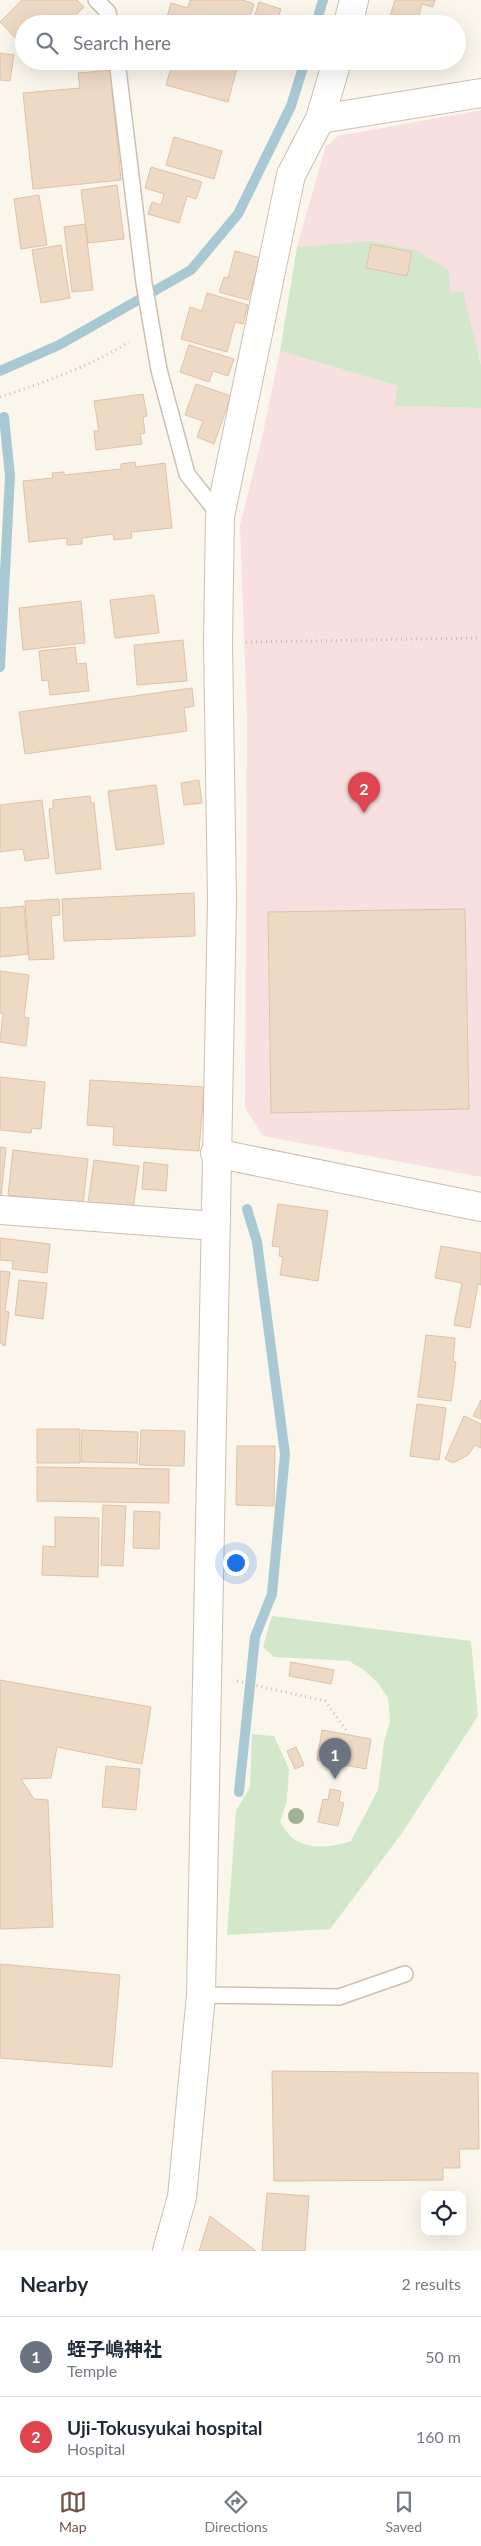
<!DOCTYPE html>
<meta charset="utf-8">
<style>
body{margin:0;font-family:Lato,"Noto Sans JP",sans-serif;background:#f6f6f7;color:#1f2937}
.controls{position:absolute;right:15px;bottom:15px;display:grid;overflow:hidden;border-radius:10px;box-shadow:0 5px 20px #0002}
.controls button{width:45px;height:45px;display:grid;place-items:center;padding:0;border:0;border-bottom:1px solid #e0e1e3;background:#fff;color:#1f2937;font:25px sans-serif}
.you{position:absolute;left:235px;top:1562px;width:18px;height:18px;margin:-12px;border:4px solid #fff;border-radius:50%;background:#1a73e8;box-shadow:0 0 0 8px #1a73e833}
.badge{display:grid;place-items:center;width:32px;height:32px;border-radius:50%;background:#725248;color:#fff;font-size:16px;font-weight:700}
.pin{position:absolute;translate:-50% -41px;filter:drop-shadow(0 1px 2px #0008)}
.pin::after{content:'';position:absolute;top:26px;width:18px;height:15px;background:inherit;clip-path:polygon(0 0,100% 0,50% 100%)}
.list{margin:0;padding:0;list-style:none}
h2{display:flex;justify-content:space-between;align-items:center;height:65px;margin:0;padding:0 20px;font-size:21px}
h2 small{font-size:16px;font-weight:400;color:#747a83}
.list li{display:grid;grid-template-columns:32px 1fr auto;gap:15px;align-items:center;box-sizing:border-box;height:80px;padding:0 20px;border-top:1px solid #e0e1e3}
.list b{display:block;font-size:19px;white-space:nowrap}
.list p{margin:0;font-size:16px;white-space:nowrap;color:#747a83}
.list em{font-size:16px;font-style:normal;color:#747a83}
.icon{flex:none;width:28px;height:28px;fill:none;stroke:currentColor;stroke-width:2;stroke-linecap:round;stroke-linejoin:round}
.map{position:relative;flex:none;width:481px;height:2251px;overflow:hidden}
.search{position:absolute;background:#fff;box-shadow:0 5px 20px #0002;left:15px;right:15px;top:15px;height:55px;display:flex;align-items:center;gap:12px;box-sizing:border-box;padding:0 18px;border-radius:28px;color:#747a83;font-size:19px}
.sheet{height:225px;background:#fff}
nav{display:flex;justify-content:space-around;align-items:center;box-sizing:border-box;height:70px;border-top:1px solid #e0e1e3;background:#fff;font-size:14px;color:#747a83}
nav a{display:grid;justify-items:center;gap:2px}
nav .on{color:#725248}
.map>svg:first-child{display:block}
.medical{fill:#f8dfe0}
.green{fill:#d3e8ca}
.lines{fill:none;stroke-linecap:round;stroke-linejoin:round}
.stream{stroke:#a8c9d4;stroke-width:10}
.building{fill:#eed9c5;stroke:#dfc2a7}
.service-casing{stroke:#ccbfb1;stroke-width:18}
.minor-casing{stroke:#ccbfb1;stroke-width:30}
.tertiary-casing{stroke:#ccbfb1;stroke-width:30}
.path{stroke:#d3bda8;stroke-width:3;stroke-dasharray:1 4;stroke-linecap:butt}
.service{stroke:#fff;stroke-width:15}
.minor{stroke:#fff;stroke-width:28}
.tertiary{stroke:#fff;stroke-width:28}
.tree{fill:#9fb192}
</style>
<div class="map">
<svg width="481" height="2251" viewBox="0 0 481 2251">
<rect width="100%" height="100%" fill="#fbf6eb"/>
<path class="medical" d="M481,110v255l-18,-73 -13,1 -153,-46 28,-99 13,-12z
M280,351l118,35 -4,20 87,2v769l-218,-41 -18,-28 2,-387 -7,-196 22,-87z"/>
<path class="green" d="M370,241l45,9 34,20 1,23 13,-2 18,74v43l-87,-2 4,-20 -118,-35 17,-104z
M272,1616l199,25 7,75 -76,117 -72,96 -103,6 9,-124 14,-24 2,-53 22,2 15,33 -2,31 -7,22c4,5 9,15 15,18 18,10 38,7 56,1l27,-51 6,-48 6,-21 -2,-23 -10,-15 -14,-13 -15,-9 -75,-4 -11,-10z"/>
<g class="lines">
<path class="stream" d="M316,24l7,-24
M0,371l59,-26 132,-75 47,-56 53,-108 14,-45
M0,667l10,-191 -6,-59
M239,1792l16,-155 17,-43 13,-140 -28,-212 -10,-33"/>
</g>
<path class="building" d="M22,0h55l7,7 -17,17h-43v23l-24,-25z
M190,0h53l11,4 -6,20h-83l6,-21 17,5z
M395,0h40l-2,7 -11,-3 -5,20 -27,-8z
M259,2l22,7 -5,15h-24z
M374,16l28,8h-30z
M0,53l14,2 -4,26 -10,-1z
M173,61h40l24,7 -9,34 -62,-17z
M114,70l2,21h-4l9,89 -88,9 -10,-96 57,-5 -2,-15z
M174,137l48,14 -8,28 -48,-14z
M151,167l51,15 -6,17 -9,-3 -8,27 -31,-9 4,-12 9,3 3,-11 -19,-6z
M117,185l7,54 -36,4 -7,-53z
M39,195l8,50 -26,4 -7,-50z
M85,224l8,66 -21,2 -8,-65z
M371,244l41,8 -5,24 -41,-8z
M61,245l9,53 -29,5 -9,-53z
M235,251l25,7 -12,42 -29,-8 5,-15 4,1z
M207,293l41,12 -5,19 -8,-2 -8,30 -46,-13 9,-32 12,4z
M189,345l45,14 -6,17 -15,-5 -4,11 -29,-10z
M196,384l35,12 -17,48 -17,-7 6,-16 -18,-6z
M143,394l4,22 -4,1 2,16 -5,1 2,10 -46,6 -2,-19h5l-5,-30z
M135,462l1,5 29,-4 7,65 -41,4 1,6 -18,2 -1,-6 -31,4v6l-15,1v-7l-38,4 -6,-61 30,-3 -1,-5 12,-1v3l57,-6v-5z
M154,595l5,38 -44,5 -5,-38z
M81,601l4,42 -62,7 -4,-42z
M183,640l4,41 -50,4 -3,-40z
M75,647l2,17 9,-1 3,28 -39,4 -2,-15 -6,1 -3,-30z
M192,688l2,18 -10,2 3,23 -162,23 -6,-42z
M199,780l3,23 -18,2 -3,-22z
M156,785l8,59 -48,6 -8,-59z
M90,796l1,7h3l7,66 -45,5 -7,-65 4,-1v-8z
M42,800l7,58 -24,3 -2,-12 -23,3v-47z
M194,893l1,43 -131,5 -2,-42z
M59,899l1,16 -9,1 3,43 -25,1 -4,-59z
M24,906l4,48 -28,3v-49z
M465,909l4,200 -198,4 -3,-201z
M0,971l29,4 -5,42 5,1 -3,28 -26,-4 3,-29h-3z
M0,1077l45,5 -4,47 -9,-1 -1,5 -31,-3z
M90,1080l114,7 -5,64 -86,-6 1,-18 -27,-2z
M0,1147l6,1 -5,49h-1z
M13,1150l75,9 -5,45 -75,-9z
M94,1160l45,6 -6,43 -45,-6z
M144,1162l24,3 -2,26 -24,-2z
M278,1204l50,7 -10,70 -38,-6 3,-18 -4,-1 1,-9 -8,-1z
M0,1238l50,6 -3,29 -35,-4 1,-8 -13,-1z
M441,1246l40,7v32l-3,-1 -8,44 -16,-3 8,-42 -27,-5z
M0,1271l10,1 -5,39 4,1 -4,34 -5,-3z
M19,1280l28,3 -4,36 -28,-4z
M426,1335l29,3 -2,23 3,1 -5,39 -33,-4z
M481,1400v19l-8,-3z
M417,1404l29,4 -7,52 -29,-4z
M464,1416l17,8v24l-6,-3 -7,10 -15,8 -8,-4z
M37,1429h43v34h-43z
M82,1430l56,2 -1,31 -56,-1z
M141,1430l44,1 -1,35 -45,-1z
M237,1446h38l-1,60 -38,-1z
M37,1467l132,2v34l-132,-2z
M103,1505l23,1 -3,60 -22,-1z
M134,1511l26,1 -1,37 -26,-1z
M55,1517l44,1 -1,59 -56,-2 1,-29 12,1z
M291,1662l43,8 -3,14 -42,-8z
M0,1680l151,27 -9,57 -85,-17 -6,31 -30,1 13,20 14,1 5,127 -53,2z
M322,1730l49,9 -5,30 -49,-9z
M296,1747l8,18 -9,4 -8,-18z
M106,1766l34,3 -4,41 -34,-3z
M330,1789l11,2 -2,11 5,1 -6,23 -20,-4 5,-23 5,1z
M0,1964l120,11 -8,92 -112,-9z
M272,2071l206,2 1,76h-20l1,19h-17v12l-169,1z
M267,2193l42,3 -4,55h-43z
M210,2216l46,35h-57z"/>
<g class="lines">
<defs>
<path id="service" d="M96,0l12,12 2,12
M117,61l27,222 15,87 28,104 33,42
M201,1995l138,2 66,-23"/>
<path id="minor" d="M348,24l6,-24
M320,119l161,-26
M0,1210l215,16
M167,2251l15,-54 19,-202 21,-1096 -4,-257 2,-126 71,-341 29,-56 17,-58"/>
<path id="tertiary" d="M215,1153l266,54"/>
</defs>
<use href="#service" class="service-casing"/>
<use href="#minor" class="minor-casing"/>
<use href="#tertiary" class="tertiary-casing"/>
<path class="path" d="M0,397c45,-15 89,-30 129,-55
M246,642l235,-4
M237,1681l88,20 21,29"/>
<use href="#service" class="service"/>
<use href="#minor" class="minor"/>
<use href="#tertiary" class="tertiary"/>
</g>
<circle class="tree" cx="296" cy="1816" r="8"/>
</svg>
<div class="controls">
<button><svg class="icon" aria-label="locate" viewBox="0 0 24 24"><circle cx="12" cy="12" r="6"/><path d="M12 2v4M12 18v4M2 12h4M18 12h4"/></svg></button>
</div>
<div class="you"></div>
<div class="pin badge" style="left:335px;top:1779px;background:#6b7280">1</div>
<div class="pin badge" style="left:364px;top:813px;background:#e0444e">2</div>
<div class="search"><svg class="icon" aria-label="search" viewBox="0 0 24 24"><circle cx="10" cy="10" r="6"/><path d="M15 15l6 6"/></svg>Search here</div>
</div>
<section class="sheet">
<h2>Nearby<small>2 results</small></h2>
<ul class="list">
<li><span class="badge" style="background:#6b7280">1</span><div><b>蛭子嶋神社</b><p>Temple</p></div><em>50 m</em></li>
<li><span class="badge" style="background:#e0444e">2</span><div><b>Uji-Tokusyukai hospital</b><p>Hospital</p></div><em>160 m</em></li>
</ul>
</section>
<nav>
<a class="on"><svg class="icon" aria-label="map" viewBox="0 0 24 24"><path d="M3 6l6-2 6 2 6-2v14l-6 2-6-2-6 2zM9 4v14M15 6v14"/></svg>Map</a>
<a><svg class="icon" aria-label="directions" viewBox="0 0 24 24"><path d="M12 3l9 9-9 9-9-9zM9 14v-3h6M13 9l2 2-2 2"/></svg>Directions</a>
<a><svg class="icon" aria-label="saved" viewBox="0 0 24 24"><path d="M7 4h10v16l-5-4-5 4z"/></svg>Saved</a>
</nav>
